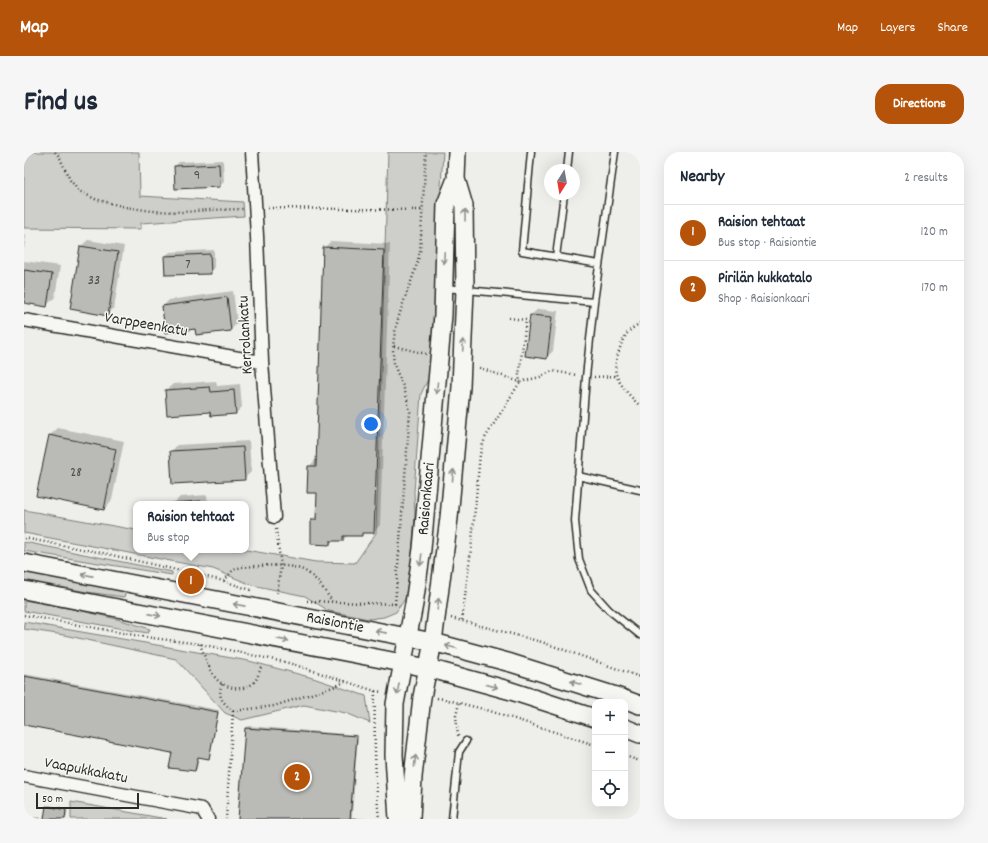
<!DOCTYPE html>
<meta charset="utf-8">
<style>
body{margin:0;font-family:Dekko,sans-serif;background:#f6f6f7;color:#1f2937}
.controls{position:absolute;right:12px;bottom:12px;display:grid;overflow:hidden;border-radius:8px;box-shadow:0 4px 16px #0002}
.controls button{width:36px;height:36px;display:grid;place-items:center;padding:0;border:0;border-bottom:1px solid #e0e1e3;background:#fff;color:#1f2937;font:20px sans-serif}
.compass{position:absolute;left:520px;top:12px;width:36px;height:36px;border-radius:50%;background:#fff;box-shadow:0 4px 16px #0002;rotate:191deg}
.scale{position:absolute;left:12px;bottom:10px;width:103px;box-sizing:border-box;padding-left:4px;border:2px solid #2b2b2b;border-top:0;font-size:11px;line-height:14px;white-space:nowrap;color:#2b2b2b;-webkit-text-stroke:3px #f6f6f2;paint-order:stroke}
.you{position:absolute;left:347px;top:272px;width:14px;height:14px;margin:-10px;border:3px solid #fff;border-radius:50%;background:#1a73e8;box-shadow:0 0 0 6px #1a73e833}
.badge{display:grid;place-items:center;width:26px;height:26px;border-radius:50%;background:#b45309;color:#fff;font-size:13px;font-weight:700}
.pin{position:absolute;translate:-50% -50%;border:2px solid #fff;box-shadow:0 1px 4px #0006}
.popup{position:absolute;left:109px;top:349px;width:116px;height:52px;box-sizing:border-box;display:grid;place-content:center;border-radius:8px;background:#fff;filter:drop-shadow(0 1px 3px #0005);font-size:13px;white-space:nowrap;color:#747a83}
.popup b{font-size:15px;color:#1f2937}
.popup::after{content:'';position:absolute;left:50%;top:100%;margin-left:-8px;border:8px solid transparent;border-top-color:#fff}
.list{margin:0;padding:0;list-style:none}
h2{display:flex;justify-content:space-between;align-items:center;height:52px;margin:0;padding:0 16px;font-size:17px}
h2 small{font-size:13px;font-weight:400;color:#747a83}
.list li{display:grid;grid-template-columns:26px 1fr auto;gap:12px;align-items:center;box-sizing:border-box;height:56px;padding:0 16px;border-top:1px solid #e0e1e3}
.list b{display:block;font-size:15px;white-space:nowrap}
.list p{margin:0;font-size:13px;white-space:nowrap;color:#747a83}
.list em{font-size:13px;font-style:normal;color:#747a83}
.icon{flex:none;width:22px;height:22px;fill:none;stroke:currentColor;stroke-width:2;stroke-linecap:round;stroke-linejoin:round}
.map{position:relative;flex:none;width:616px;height:667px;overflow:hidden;border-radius:16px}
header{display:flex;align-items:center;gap:24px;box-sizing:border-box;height:56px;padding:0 20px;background:#b45309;color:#fff}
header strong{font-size:19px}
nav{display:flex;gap:22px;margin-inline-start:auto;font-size:14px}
.intro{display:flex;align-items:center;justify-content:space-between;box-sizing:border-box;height:96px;padding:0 24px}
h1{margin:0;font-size:28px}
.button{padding:10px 18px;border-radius:16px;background:#b45309;color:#fff;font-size:14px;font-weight:700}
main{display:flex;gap:24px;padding:0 24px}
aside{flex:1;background:#fff;border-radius:16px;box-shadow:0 4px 16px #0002}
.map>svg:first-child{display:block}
.green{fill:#cececa;stroke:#7c7c7a}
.shadow{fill:#0003}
.building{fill:#babab7;stroke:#2b2b2b}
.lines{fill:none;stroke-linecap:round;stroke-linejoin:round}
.service-casing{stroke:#2b2b2b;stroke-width:9}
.minor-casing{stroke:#2b2b2b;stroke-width:15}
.secondary-casing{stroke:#2b2b2b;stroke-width:20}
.path{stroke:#2b2b2b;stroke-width:2.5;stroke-dasharray:1 3;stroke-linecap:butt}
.service{stroke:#f6f6f2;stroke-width:6}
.minor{stroke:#f6f6f2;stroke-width:12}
.secondary{stroke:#f6f6f2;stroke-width:17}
.oneway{stroke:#90908e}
.labels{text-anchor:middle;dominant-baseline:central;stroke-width:3;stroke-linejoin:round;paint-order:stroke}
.number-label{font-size:14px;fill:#4f4f4e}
.street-label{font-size:16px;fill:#2b2b2b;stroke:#f6f6f2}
</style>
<header>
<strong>Map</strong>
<nav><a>Map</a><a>Layers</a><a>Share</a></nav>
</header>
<div class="intro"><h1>Find us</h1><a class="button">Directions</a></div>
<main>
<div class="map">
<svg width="616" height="667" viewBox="0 0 616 667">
<rect width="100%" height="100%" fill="#eeeeea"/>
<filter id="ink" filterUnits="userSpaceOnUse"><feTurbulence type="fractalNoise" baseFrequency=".025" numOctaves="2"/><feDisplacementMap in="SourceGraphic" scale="8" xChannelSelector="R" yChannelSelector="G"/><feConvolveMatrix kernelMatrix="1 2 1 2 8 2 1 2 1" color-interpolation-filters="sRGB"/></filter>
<g filter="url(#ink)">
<path class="green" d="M0,0h115l1,44 103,6 1,14 -103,7v6l-117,-1z
M364,0h55l-13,223 -9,19 -7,98 1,23 -4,51 -6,33 -9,13 -12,5 -15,2 -40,-8 -24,-15 -53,-11 -39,-16 -189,-36v-23l112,20v20h110l70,12 39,1 21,-30z
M0,390l148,30v3l-148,-24z
M0,420l102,19 -2,6 -37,-5 -63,-12z
M0,448c43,8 85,15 126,29l-2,4 -19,-3 -105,-19z
M0,470l225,39 64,17 53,18 4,27 -24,-10 -42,-8 -62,15 -17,-7 -49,-54 -112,-24 -40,-6z
M47,650l96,17h-96z"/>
<path class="shadow" d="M199,8l1,22 -5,4 -43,2 -1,-22 4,-4z
M0,82l2,1 -2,15z
M64,88l36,6 -10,62 -7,7 -36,-7 10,-62z
M307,89l59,3 -10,281 -6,7h-9l-4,3h-13l-5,5h-9l-4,4 -18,-24 5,-5 1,-23 -9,-25 6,-7h2l7,-212z
M190,98v18l-4,5 -45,-17 5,-4z
M0,109l36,5 -5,31 -8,8 -23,-3z
M209,139l4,32 -6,7 -35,-2 -33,-22 6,-6z
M514,157l20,2 -5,40 -7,7 -20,-3 5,-40z
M192,229l1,5 23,-2 2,23 -6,6 -25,-3 -45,-20 7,-6z
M34,276l66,13 -12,59 -8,9 -55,-73z
M225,289l2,31 -7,7 -73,-27 6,-7z
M183,343l1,9h-35l7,-7z
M0,522l195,36 -9,46 -1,2 -10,-2 -2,13 -2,1 -22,-18 -149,-28z
M224,574l110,9 -6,82 15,2h-128l7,-91z
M25,653l19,3 -2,11h-21l2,-12z
M16,665l1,2h-17v-1z"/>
<path class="building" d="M195,12l1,23 -45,2 -1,-23z
M56,94l38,6 -10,64 -38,-7z
M299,95l61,3 -10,283h-12v3h-19v5h-13v4l-19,-1v-24h5l1,-27h-10l1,-27h8z
M186,102l1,20 -46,1 -1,-19z
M0,118l28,4 -5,33 -23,-4z
M203,145l4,34 -35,4 -1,-6 -30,4 -3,-27z
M506,163l22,2 -5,42 -22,-3z
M186,235l1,5 23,-2 2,24 -25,2 -1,-4 -43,3 -2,-25z
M25,283l67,14 -12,61 -68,-14z
M219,295l2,33 -73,4 -2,-33z
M177,349l1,3h-30v-1z
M0,524l194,36 -9,47 -11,-2 -3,14 -26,-3 3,-15 -148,-28z
M221,576l112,8 -7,83h7h-119z
M22,654l20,4 -1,9h-21z"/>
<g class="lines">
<defs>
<path id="service" d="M507,0l-9,99 77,13
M591,0l-21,150 -8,75 -11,144 4,38 12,31 18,20 31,25
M543,18l2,-18
M532,105l8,-63
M421,136l149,14
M554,324l62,14
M428,667l7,-67 7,-11"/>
<path id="minor" d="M228,0l5,84 5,126 12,155
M0,168l238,42
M0,624l178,33 6,10"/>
<path id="secondary" d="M0,411l409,79 78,21 102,32 27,10
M0,438l404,78 80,22 87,28
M601,576l15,6
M374,667l-4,-64 1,-51 19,-100 8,-55 21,-234 3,-111 10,-25
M387,667l2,-42 9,-80 11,-55 16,-124 12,-131 4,-97 -1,-84 -8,-27 1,-27"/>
</defs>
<use href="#service" class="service-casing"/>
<use href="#minor" class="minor-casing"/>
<use href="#secondary" class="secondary-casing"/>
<path class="path" d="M31,0l4,4 11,24 9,11 16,8 30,8 27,4 31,1 25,-2 35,-1
M244,56l154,2
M485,166l17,2 -7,55 1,7 20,-5 12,-6 25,4
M616,171c-4,3 -11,7 -14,12 -5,8 -13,29 -10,39 4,12 15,23 24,32
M370,194l32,8
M570,225l23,-1
M252,377l5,37 -4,27
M0,386l79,15 121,28 27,9
M200,429l9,-11 8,-3c17,-1 47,-4 62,3 13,6 21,20 29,31
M283,449l88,3 4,2
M371,452l15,-192c-2,-7 -3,-14 -5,-20 -3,-10 -9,-20 -11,-29 -6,-38 19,-76 26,-112l6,-99
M0,463l121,22 55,7 89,19 86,28 7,1
M427,466l91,24 98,35
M438,468l10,-79 8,-87 5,-16 35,-56 -43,-15
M176,492c4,11 8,22 14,32 7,11 27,17 38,8 6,-4 7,-13 10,-19
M198,532c-5,14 1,18 11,27l-7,108
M351,539c-1,42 0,86 4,128
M413,546l7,1 43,11 108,35
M209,559l41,-5 62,-20 10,-5
M434,584l-2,-20 3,-13
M601,604l15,5"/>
<use href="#service" class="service"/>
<use href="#minor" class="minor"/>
<use href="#secondary" class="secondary"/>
</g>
<defs><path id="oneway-shaft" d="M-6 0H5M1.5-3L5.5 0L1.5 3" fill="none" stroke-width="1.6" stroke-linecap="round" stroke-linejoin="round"/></defs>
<g class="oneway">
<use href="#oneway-shaft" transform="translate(441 63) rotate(-91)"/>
<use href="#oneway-shaft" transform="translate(420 106) rotate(92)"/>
<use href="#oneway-shaft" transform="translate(439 193) rotate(-87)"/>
<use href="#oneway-shaft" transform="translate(413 236) rotate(95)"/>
<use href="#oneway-shaft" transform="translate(429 323) rotate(-85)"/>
<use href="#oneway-shaft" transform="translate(397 408) rotate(97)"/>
<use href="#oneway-shaft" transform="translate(63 423) rotate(-169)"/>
<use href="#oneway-shaft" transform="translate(414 452) rotate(-83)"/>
<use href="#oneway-shaft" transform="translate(215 453) rotate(-169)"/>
<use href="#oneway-shaft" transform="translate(131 463) rotate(11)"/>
<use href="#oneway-shaft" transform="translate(357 480) rotate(-169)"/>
<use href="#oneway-shaft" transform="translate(259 488) rotate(11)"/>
<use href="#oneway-shaft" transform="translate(427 495) rotate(-165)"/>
<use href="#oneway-shaft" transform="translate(552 531) rotate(-163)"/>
<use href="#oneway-shaft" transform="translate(468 534) rotate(15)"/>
<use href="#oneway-shaft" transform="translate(374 537) rotate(101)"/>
<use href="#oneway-shaft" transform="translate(391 609) rotate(-84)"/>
</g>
</g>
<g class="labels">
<g class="number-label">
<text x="173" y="24">9</text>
<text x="164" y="113">7</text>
<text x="70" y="129">33</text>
<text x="52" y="321">28</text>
</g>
<g class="street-label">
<text transform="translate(122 173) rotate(10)">Varppeenkatu</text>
<text transform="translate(222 183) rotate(-93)">Kerrolankatu</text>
<text transform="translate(403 347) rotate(-85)">Raisionkaari</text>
<text transform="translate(311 471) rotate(11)">Raisiontie</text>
<text transform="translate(62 619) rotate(11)">Vaapukkakatu</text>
</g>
</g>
</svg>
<div class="controls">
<button>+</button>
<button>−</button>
<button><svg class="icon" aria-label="locate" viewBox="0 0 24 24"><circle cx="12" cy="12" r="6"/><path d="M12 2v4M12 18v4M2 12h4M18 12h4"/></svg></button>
</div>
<svg class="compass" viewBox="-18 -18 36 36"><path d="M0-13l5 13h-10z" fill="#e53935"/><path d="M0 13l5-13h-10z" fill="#747a83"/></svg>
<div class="scale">50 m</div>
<div class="you"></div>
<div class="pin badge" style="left:167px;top:429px">1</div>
<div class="popup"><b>Raision tehtaat</b>Bus stop</div>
<div class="pin badge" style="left:273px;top:625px">2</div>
</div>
<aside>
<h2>Nearby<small>2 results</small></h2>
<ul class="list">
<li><span class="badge">1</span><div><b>Raision tehtaat</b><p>Bus stop · Raisiontie</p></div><em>120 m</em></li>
<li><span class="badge">2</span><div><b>Pirilän kukkatalo</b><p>Shop · Raisionkaari</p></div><em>170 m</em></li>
</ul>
</aside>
</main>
